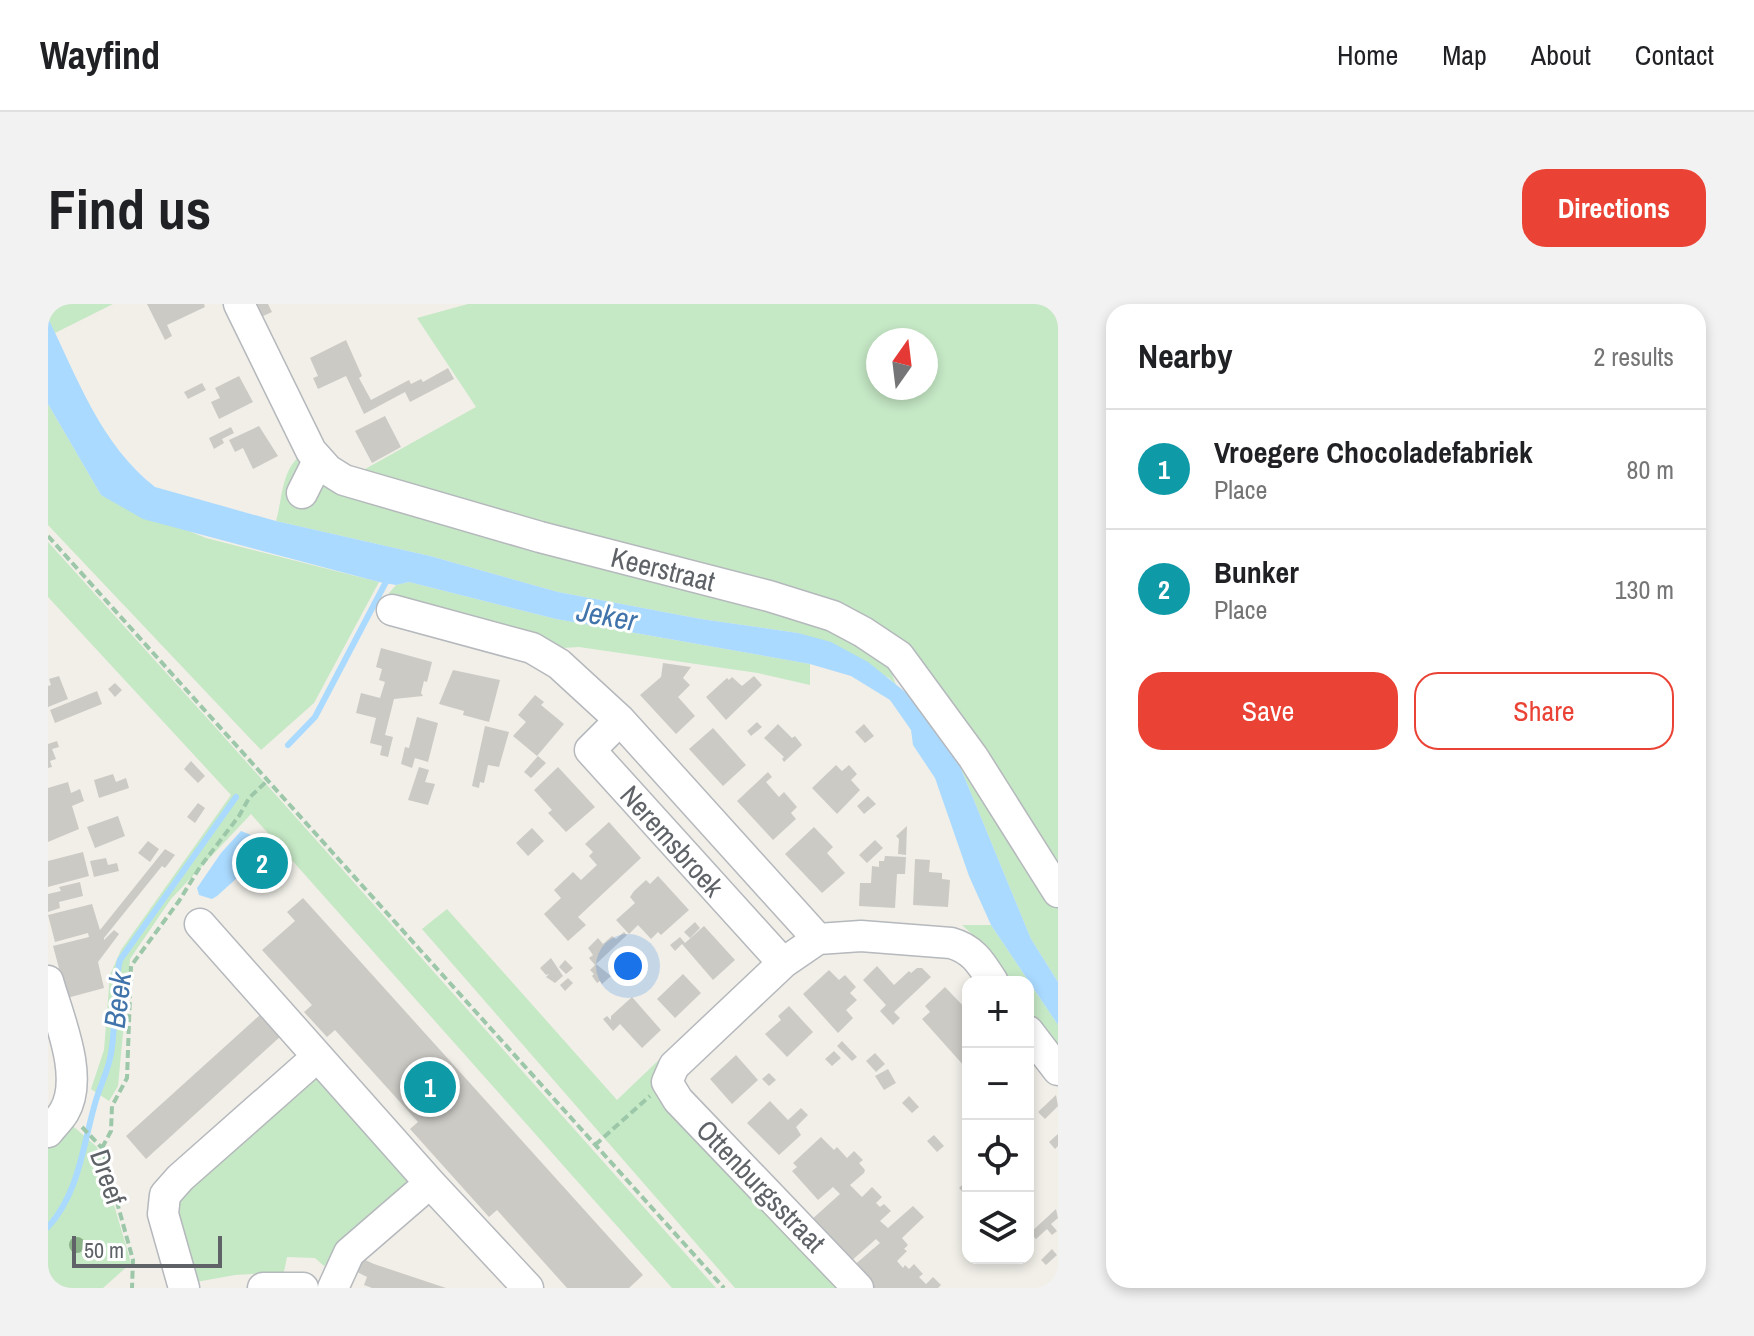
<!DOCTYPE html>
<meta charset="utf-8">
<style>
body{margin:0;font-family:"Archivo Narrow",sans-serif;background:#f2f2f2;color:#202124}
.controls{position:absolute;right:24px;bottom:24px;display:grid;overflow:hidden;border-radius:16px;box-shadow:0 4px 12px #0003}
.controls button{width:72px;height:72px;display:grid;place-items:center;padding:0;border:0;border-bottom:2px solid #e0e0e0;background:#fff;color:#202124;font:40px sans-serif}
.compass{position:absolute;left:818px;top:24px;width:72px;height:72px;border-radius:50%;background:#fff;box-shadow:0 4px 12px #0003;rotate:14deg}
.scale{position:absolute;left:24px;bottom:20px;width:150px;box-sizing:border-box;padding-left:8px;border:4px solid #5f6368;border-top:0;font-size:22px;line-height:28px;white-space:nowrap;color:#5f6368;-webkit-text-stroke:6px #fff;paint-order:stroke}
.you{position:absolute;left:580px;top:662px;width:28px;height:28px;margin:-20px;border:6px solid #fff;border-radius:50%;background:#1a73e8;box-shadow:0 0 0 12px #1a73e833}
.badge{display:grid;place-items:center;width:52px;height:52px;border-radius:50%;background:#ea4335;color:#fff;font-size:26px;font-weight:700}
.pin{position:absolute;translate:-50% -50%;border:4px solid #fff;box-shadow:0 2px 8px #0006}
.list{margin:0;padding:0;list-style:none}
h2{display:flex;justify-content:space-between;align-items:center;height:104px;margin:0;padding:0 32px;font-size:34px}
h2 small{font-size:26px;font-weight:400;color:#757577}
.list li{display:grid;grid-template-columns:52px 1fr auto;gap:24px;align-items:center;box-sizing:border-box;height:120px;padding:0 32px;border-top:2px solid #e0e0e0}
.list b{display:block;font-size:30px;white-space:nowrap}
.list p{margin:0;font-size:26px;white-space:nowrap;color:#757577}
.list em{font-size:26px;font-style:normal;color:#757577}
.actions{display:flex;gap:16px;padding:24px 32px}
.actions a{flex:1;padding:18px 0;border:2px solid #ea4335;border-radius:24px;text-align:center;font-size:28px;color:#ea4335}
.actions .main{background:#ea4335;color:#fff}
.icon{flex:none;width:44px;height:44px;fill:none;stroke:currentColor;stroke-width:2;stroke-linecap:round;stroke-linejoin:round}
.map{position:relative;flex:none;width:1010px;height:984px;overflow:hidden;border-radius:24px}
header{display:flex;align-items:center;gap:48px;box-sizing:border-box;height:112px;padding:0 40px;background:#fff;border-bottom:2px solid #e0e0e0}
header strong{font-size:38px}
nav{display:flex;gap:44px;margin-inline-start:auto;font-size:28px}
.intro{display:flex;align-items:center;justify-content:space-between;box-sizing:border-box;height:192px;padding:0 48px}
h1{margin:0;font-size:56px}
.button{padding:20px 36px;border-radius:24px;background:#ea4335;color:#fff;font-size:28px;font-weight:700}
main{display:flex;gap:48px;padding:0 48px}
aside{flex:1;background:#fff;border-radius:24px;box-shadow:0 4px 12px #0003}
.map>svg:first-child{display:block}
.green{fill:#c5e8c5;fill-rule:evenodd}
.water{fill:#aadaff}
.lines{fill:none;stroke-linecap:round;stroke-linejoin:round}
.stream{stroke:#aadaff;stroke-width:6}
.building{fill:#cccac5}
.minor-casing{stroke:#b5b8bc;stroke-width:33}
.path{stroke:#9cc7a9;stroke-width:4;stroke-dasharray:8 4;stroke-linecap:butt}
.minor{stroke:#fff;stroke-width:30}
.tree{fill:#89b387}
.labels{text-anchor:middle;dominant-baseline:central;stroke-width:6;stroke-linejoin:round;paint-order:stroke}
.street-label{font-size:28px;fill:#5f6368;stroke:#fff}
.water-label{font-size:30px;font-style:italic;fill:#4174aa;stroke:#fff}
</style>
<header>
<strong>Wayfind</strong>
<nav><a>Home</a><a>Map</a><a>About</a><a>Contact</a></nav>
</header>
<div class="intro"><h1>Find us</h1><a class="button">Directions</a></div>
<main>
<div class="map">
<svg width="1010" height="984" viewBox="0 0 1010 984">
<rect width="100%" height="100%" fill="#f1efe8"/>
<path class="green" d="M0,0h65l-58,29 -7,-15z
M420,0h590v678l-27,-43 -72,-175 -50,-69 -8,-56 -39,-23 -504,-143 118,-66 -59,-89zM830,36h48v48h-48z
M0,100l53,91 105,43 173,44 -65,121 -53,47 -213,-225z
M254,150l519,166 64,35 11,30 -7,-7 -91,-45 -97,-14 -143,-27 -128,-36 -154,-35c7,-24 5,-51 26,-67z
M0,238l168,186 500,560h-44l-421,-474 -80,85 -41,60 -12,127 -9,15 -18,-12 13,-39 6,-75 11,-25 110,-155 -183,-198z
M361,278l147,37 254,45v21l-52,-12 -179,-26 -17,1 -178,-49 12,-14z
M399,605l170,191 46,-44 -5,28 184,204h-107l-313,-359z
M914,621h29l67,100v29l-30,-39v-33h-25l-28,-45z
M270,768l101,108 -95,86 -9,-8 -28,-1 -3,15 -49,3 -39,7 -23,-65 5,-23z
M19,817l30,26 34,116 -28,25h-55v-142z"/>
<path class="water" d="M0,14c29,59 53,127 107,169l121,34 154,35 128,36 143,27 97,14 33,9 37,20 41,33 50,69 72,175 27,43v43l-67,-100 -22,-49 -34,-98 -22,-33 -2,-15 -21,-30 -39,-24 -41,-12 -254,-45 -147,-37 -13,3 -17,-3 -236,-63 -42,-24 -53,-91z
M193,527l15,6 6,12 -14,19 -31,28 -5,3 -13,-4 -2,-7 24,-35z"/>
<g class="lines">
<path class="stream" d="M240,441l27,-28 73,-139
M0,923c32,-35 35,-84 48,-127 6,-20 14,-32 16,-53 4,-30 1,-58 8,-87l116,-163"/>
</g>
<path class="building" d="M99,0h57l1,3 -38,18 5,11 -7,4z
M206,0h14l4,8 -11,5z
M298,36l16,36 -3,2 12,22 38,-20 2,4 10,-5 2,3 25,-14 6,11 -44,23 -5,-10 -41,22 -18,-38 -28,13 -5,-11 5,-2 -8,-18z
M191,72l14,26 -34,17 -8,-17 9,-4 -5,-10z
M154,79l4,7 -18,9 -4,-7z
M337,112l16,31 -29,16 -17,-32z
M211,122l19,30 -25,13 -10,-21 -8,4 -6,-12z
M183,123l3,6 -12,6 2,4 -10,6 -5,-11z
M333,344l51,14 -5,20 -3,-1 -3,12 2,3 -29,3 -9,36 8,2 -5,20 -8,-2 2,-9 -12,-3 6,-25 -20,-5 5,-20 19,5 5,-16 -6,-2 3,-11 -6,-2z
M615,359l28,4 -8,11 7,7 -12,12 17,19 -19,18 -36,-39 21,-18z
M405,366l47,10 -11,42 -26,-7 1,-4 -25,-7z
M11,372l9,23 -20,8v-21l3,-1 -2,-6z
M706,372l8,9 -36,35 -20,-23 21,-19 2,2 3,-3 10,9z
M67,379l7,7 -7,7 -7,-8z
M49,387l5,13 -47,19 -5,-13z
M487,391l9,7 -3,3 23,19 -27,32 -24,-20 13,-14 -8,-7z
M369,413l21,6 -10,39 -13,-4 -3,10 -11,-4 4,-17 4,1z
M709,418l5,5 -11,9 -4,-5z
M730,420l14,14 3,-2 7,9 -18,17 -2,-3 2,-2 -20,-19z
M816,420l10,12 -9,7 -10,-11z
M437,422l24,6 -10,35 -11,-2 -4,18 -4,-1 -1,6 -7,-2z
M665,424l33,37 -23,21 -34,-37z
M9,437l2,6 -7,2 4,10 -6,2 2,6 -4,1v-24z
M490,452l8,7 -15,15 -7,-6z
M143,457l14,15 -7,7 -14,-14z
M788,461l6,6 7,-6 8,9 -6,6 9,10 -23,24 -25,-26z
M371,463l10,3 -4,12 10,2 -7,21 -20,-5z
M510,463l37,40 -29,25 -18,-19 4,-3 -18,-20z
M720,468l4,5 -6,5 13,15 5,-5 13,15 -6,6 5,6 -23,21 -36,-39z
M65,470l3,8 10,-4 3,10 -30,10 -5,-18z
M20,478l3,11 9,-4 4,12 -12,5 7,23 -31,13v-54z
M820,492l8,8 -12,10 -7,-8z
M150,499l7,5 -10,15 -8,-6z
M70,512l7,20 -30,12 -8,-21z
M561,518l32,36 -63,59 8,8 -18,16 -24,-27 17,-16 -7,-8 19,-18 8,8 16,-15 -8,-9 4,-4 -8,-8z
M859,522l-1,29 -8,-1 1,-15 -3,-3z
M766,523l19,20 -6,6 18,20 -23,20 -37,-39z
M484,524l12,13 -16,15 -12,-13z
M827,536l8,8 -16,15 -8,-8z
M100,537l11,8 -9,13 -12,-9z
M117,545l10,6 -10,13 -3,-2 -58,72v2l10,-10 5,4 -21,28 6,26 -37,10 -14,-52 36,-9 -1,-4 -33,9 -7,-27 44,-11 8,26z
M35,548l6,24 -41,11v-26z
M215,548l6,7 -7,7 -6,-7z
M837,552l21,1 -1,17h-8l-2,34 -36,-2 1,-23h11l1,-17 7,1v-6h5z
M58,554l2,7 9,-2 2,8 -25,6 -4,-16z
M867,555l15,1 -1,12 13,1v6l8,1 -2,27 -35,-2z
M610,572l31,34 -28,25 -3,-3 -7,7 -13,-14 -9,9 -13,-14 19,-17 -5,-6 4,-6 12,-11 4,4z
M32,578l3,14 -24,6 1,6 -12,4v-18l13,-3 -2,-4z
M255,594l340,377 -14,13h-62l-70,-78 -8,7 -79,-88 8,-7 -83,-92 -8,7 -23,-25 8,-7 -50,-55 33,-29 -8,-9z
M647,618l5,6 -10,10 -6,-6z
M656,622l31,34 -22,20 -31,-36 -7,7 -5,-6 10,-8 5,6z
M576,628l3,3 -32,30 -6,-7 4,-3 -5,-7 10,-10 5,6 9,-8 4,3z
M503,654l12,18 -8,7 -9,-6 3,-3 -3,1 -6,-7z
M517,656l8,8 -7,6 -7,-7z
M548,660l15,12 -9,8 -2,-3 -3,2 -5,-7 2,-2 -4,-4z
M829,662l17,19 15,-14 2,2 6,-5h5l9,9 -37,35 6,6 -7,7 -13,-14 6,-6 -23,-25z
M781,666l10,10 6,-5 11,12 -6,6 7,7 -11,10 7,8 -15,15 -35,-39z
M635,670l18,19 -26,25 -18,-19z
M520,674l5,5 -8,8 -5,-6z
M897,683l23,24v53l-3,3 -43,-48 8,-7 -5,-6z
M584,693l29,33 -19,18 -22,-24 -7,7 -10,-12 4,-3 4,4v-4z
M741,702l24,26 -26,25 -22,-23 16,-14 -3,-4z
M213,710l20,22 -135,123 -20,-23z
M794,737l15,16 -5,4 -15,-15z
M786,747l7,7 -9,8 -7,-7z
M827,749l10,11 -9,8 -10,-11z
M688,751l22,25 -26,24 -22,-25z
M840,765l8,14 -12,7 -9,-14z
M721,769l7,7 -7,6 -7,-7z
M1008,791l2,11 -13,13 -7,-7z
M861,792l10,11 -7,6 -10,-10z
M722,797l18,19 13,-12 7,7 -12,12 5,8 -22,20 -32,-32z
M1010,830v12l-3,3 -6,-7z
M886,831l10,11 -7,6 -10,-11z
M773,833l13,13 3,-3 10,11 7,-7 9,9 -4,3 6,7 -1,3 -14,12 12,12 10,-10 10,10 -6,6 4,4 4,-3 7,7 -11,10 8,7 25,-22 11,11 -22,21 6,7 -4,4 3,2 -10,10 6,7 2,-3 4,4 5,-5 9,10 -4,3 7,7 7,-7 8,8 -3,3h-66l-20,-21 28,-24 -4,-4 -27,24 -39,-42 30,-27 -7,-7 -15,13 -26,-29 5,-4 -4,-4z
M920,875v12l-3,3 -6,-6z
M1008,905l2,9 -7,6 6,7 -5,4 -5,-6 -11,10 -6,-6z
M1004,945l5,6 -11,10 -5,-5z
M315,955l11,5 72,24h-74l-8,-3 3,-8 -12,-6z"/>
<g class="lines">
<defs>
<path id="minor" d="M191,0l72,147 17,19 16,10 196,57 229,59 64,20 30,16 36,24 74,101 85,135
M254,189l16,-32
M344,306l140,38 27,16 61,56 198,219
M572,416l-30,30 193,213
M152,620l230,259 98,105
M0,677c10,36 37,96 16,131 -4,7 -11,13 -16,20
M980,727l30,39
M136,984l-21,-74 2,-19 15,-17 137,-121
M215,984h40
M285,984l16,-35 81,-70
M810,984l-180,-188 -11,-18 7,-16 109,-103 35,-24 43,-3 90,7c22,6 30,20 42,39"/>
</defs>
<use href="#minor" class="minor-casing"/>
<path class="path" d="M0,232l676,752
M34,823l20,21 31,112 -1,28
M547,841l55,-49
M54,844l9,-17 1,-25 15,-28 4,-112 48,-65 21,-34 39,-51 10,-18 19,-18"/>
<use href="#minor" class="minor"/>
</g>
<circle class="tree" cx="29" cy="941" r="8"/>
<g class="labels">
<g class="street-label">
<text transform="translate(615 265) rotate(14)">Keerstraat</text>
<text transform="translate(624 537) rotate(48)">Neremsbroek</text>
<text transform="translate(60 873) rotate(71)">Dreef</text>
<text transform="translate(713 882) rotate(46)">Ottenburgsstraat</text>
</g>
<g class="water-label">
<text transform="translate(559 311) rotate(10)">Jeker</text>
<text transform="translate(69 696) rotate(-83)">Beek</text>
</g>
</g>
</svg>
<div class="controls">
<button>+</button>
<button>−</button>
<button><svg class="icon" aria-label="locate" viewBox="0 0 24 24"><circle cx="12" cy="12" r="6"/><path d="M12 2v4M12 18v4M2 12h4M18 12h4"/></svg></button>
<button><svg class="icon" aria-label="layers" viewBox="0 0 24 24"><path d="M12 4l9 5-9 5-9-5zM3 14l9 5 9-5"/></svg></button>
</div>
<svg class="compass" viewBox="-18 -18 36 36"><path d="M0-13l5 13h-10z" fill="#e53935"/><path d="M0 13l5-13h-10z" fill="#757577"/></svg>
<div class="scale">50 m</div>
<div class="you"></div>
<div class="pin badge" style="left:382px;top:783px;background:#0f9aa8">1</div>
<div class="pin badge" style="left:214px;top:559px;background:#0f9aa8">2</div>
</div>
<aside>
<h2>Nearby<small>2 results</small></h2>
<ul class="list">
<li><span class="badge" style="background:#0f9aa8">1</span><div><b>Vroegere Chocoladefabriek</b><p>Place</p></div><em>80 m</em></li>
<li><span class="badge" style="background:#0f9aa8">2</span><div><b>Bunker</b><p>Place</p></div><em>130 m</em></li>
</ul>
<div class="actions"><a class="main">Save</a><a>Share</a></div>
</aside>
</main>
